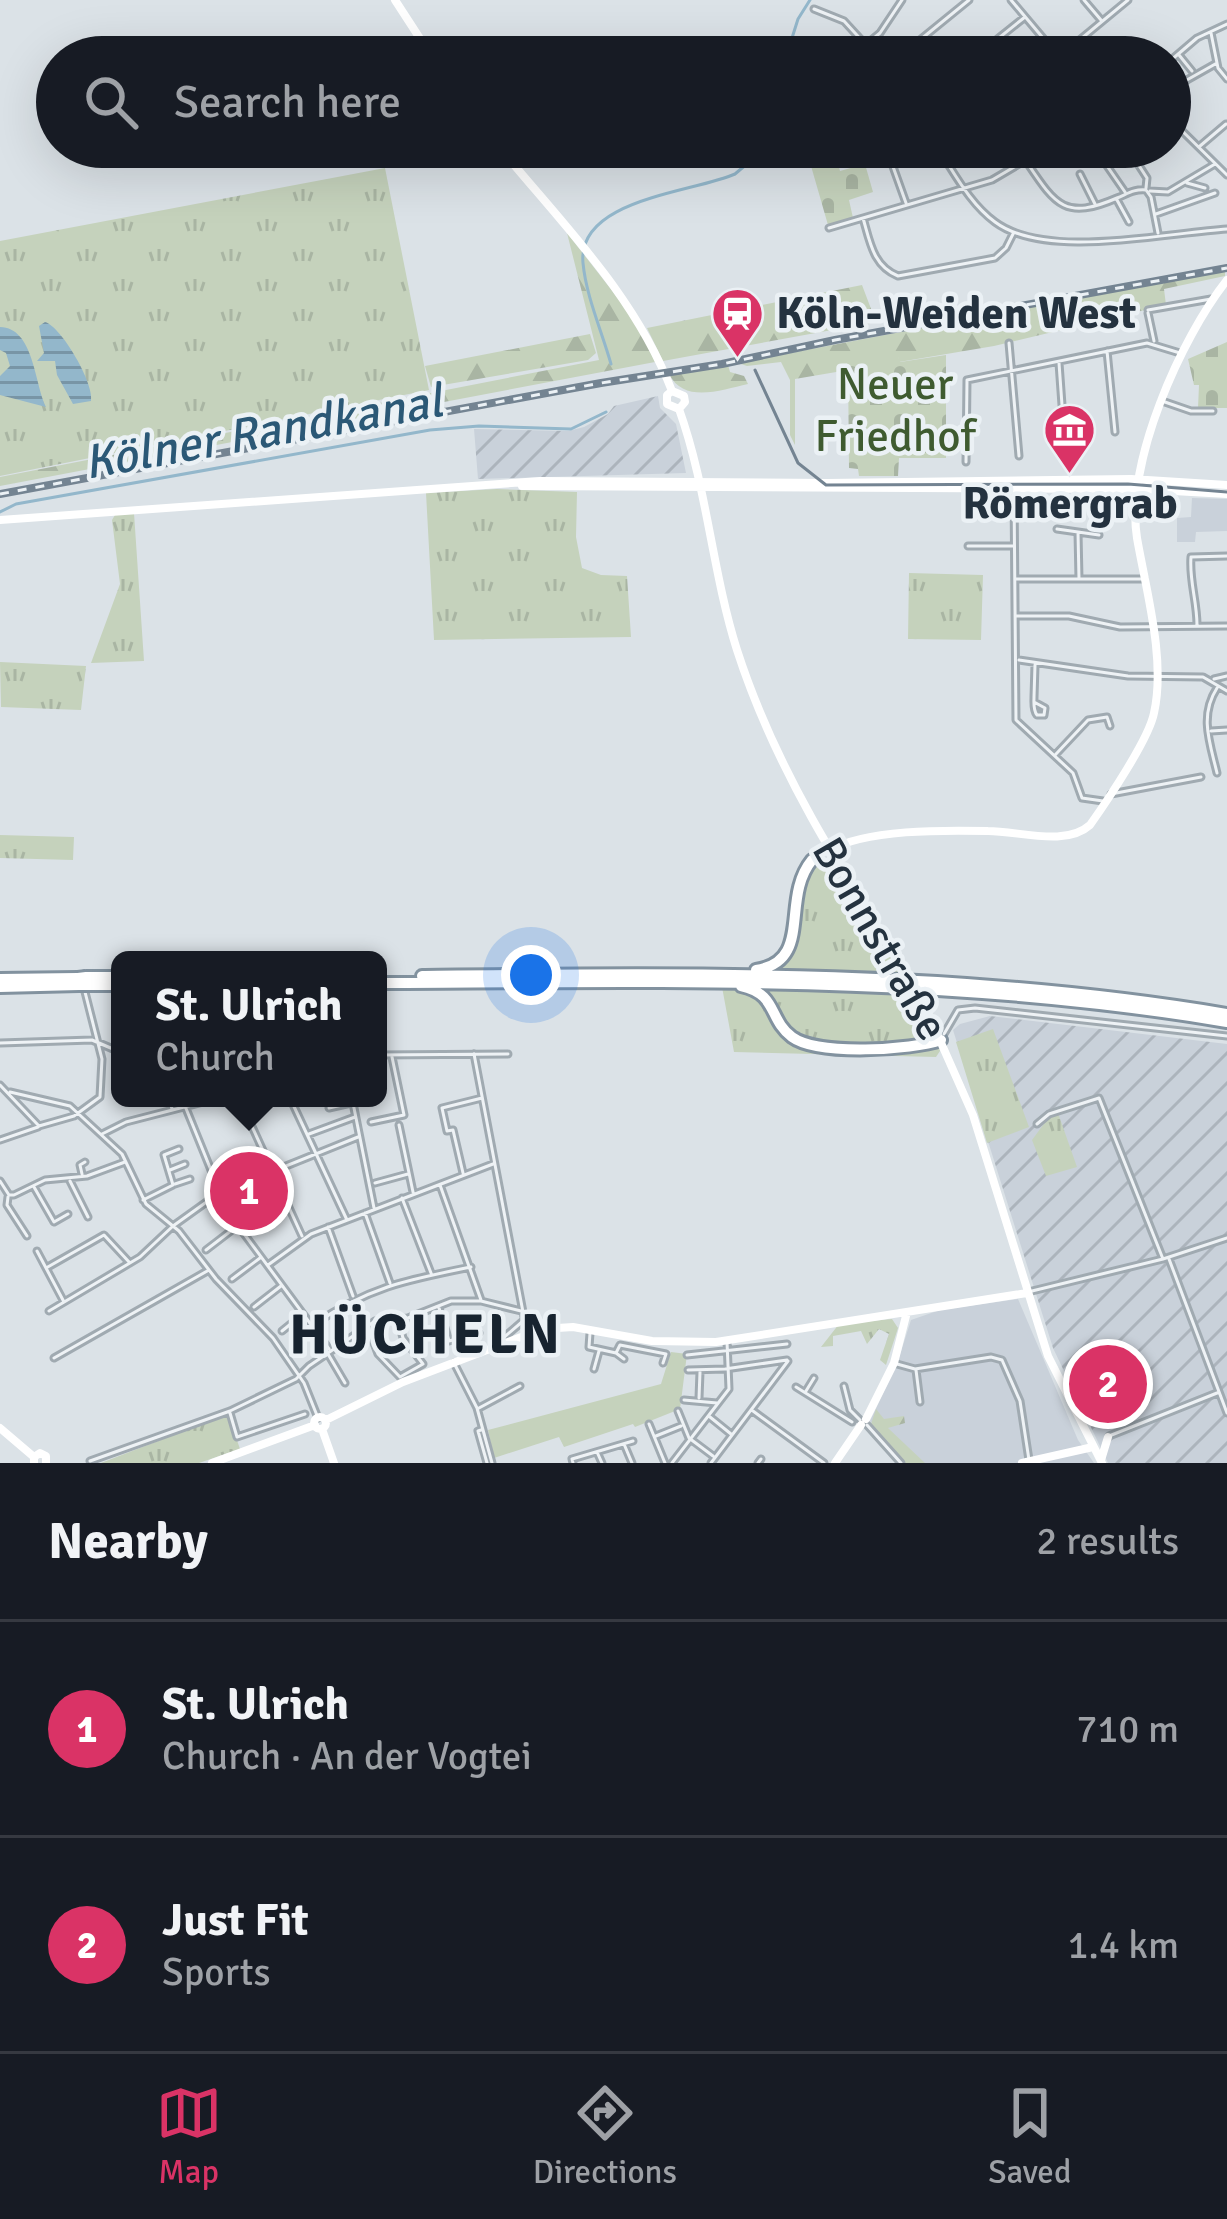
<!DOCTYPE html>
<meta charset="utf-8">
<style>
body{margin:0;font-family:Signika,sans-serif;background:#242831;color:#f1f3f6}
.you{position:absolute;left:531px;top:975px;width:42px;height:42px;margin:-30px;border:9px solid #fff;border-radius:50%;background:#1a73e8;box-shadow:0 0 0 18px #1a73e833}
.badge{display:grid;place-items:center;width:78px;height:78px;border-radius:50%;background:#da3366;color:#fff;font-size:39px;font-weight:700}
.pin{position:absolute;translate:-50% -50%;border:6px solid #fff;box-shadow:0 3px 12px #0006}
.popup{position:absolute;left:111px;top:951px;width:276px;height:156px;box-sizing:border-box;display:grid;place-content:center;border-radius:18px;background:#171b24;filter:drop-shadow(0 3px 9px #0005);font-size:39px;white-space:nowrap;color:#9ea1a6}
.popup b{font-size:45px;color:#f1f3f6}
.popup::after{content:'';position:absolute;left:50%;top:100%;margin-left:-24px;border:24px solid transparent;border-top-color:#171b24}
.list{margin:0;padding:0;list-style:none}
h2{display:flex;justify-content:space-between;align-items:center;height:156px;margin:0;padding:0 48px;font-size:51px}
h2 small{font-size:39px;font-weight:400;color:#9ea1a6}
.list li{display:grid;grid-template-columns:78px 1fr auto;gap:36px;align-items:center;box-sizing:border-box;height:216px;padding:0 48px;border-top:3px solid #363941}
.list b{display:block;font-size:45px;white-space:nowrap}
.list p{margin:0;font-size:39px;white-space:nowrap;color:#9ea1a6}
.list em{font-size:39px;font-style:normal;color:#9ea1a6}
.icon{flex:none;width:66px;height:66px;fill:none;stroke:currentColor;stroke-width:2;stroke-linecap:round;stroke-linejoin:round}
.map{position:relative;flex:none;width:1227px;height:1463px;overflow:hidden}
.search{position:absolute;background:#171b24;box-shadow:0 12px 48px #0002;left:36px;right:36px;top:36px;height:132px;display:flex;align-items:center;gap:30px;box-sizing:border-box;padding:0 42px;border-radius:66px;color:#9ea1a6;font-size:45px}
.sheet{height:588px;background:#171b24}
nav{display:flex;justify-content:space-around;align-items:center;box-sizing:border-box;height:168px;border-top:3px solid #363941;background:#171b24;font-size:33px;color:#9ea1a6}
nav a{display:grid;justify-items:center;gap:6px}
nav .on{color:#da3366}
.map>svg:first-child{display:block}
.built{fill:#c9d1da}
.industrial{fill:url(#industrial-furrows)}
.grass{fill:url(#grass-tufts)}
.forest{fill:url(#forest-firs)}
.cemetery{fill:url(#cemetery-stones)}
.green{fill:#c5d2bc}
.water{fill:url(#water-rules)}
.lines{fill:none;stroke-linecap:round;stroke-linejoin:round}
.stream{stroke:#93b7cb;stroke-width:3}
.street-casing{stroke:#a0aab1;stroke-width:9}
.highway-casing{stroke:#82929f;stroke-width:16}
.street{stroke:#eef2f5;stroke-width:3}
.secondary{stroke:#fff;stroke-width:8}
.highway{stroke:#fff;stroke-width:10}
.tram{stroke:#748492;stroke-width:3}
.rail-casing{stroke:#748492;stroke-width:8}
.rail{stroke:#ebf1f5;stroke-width:3;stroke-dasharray:9;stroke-linecap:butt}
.highway-bridge-casing{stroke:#82929f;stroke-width:16;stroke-linecap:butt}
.secondary-bridge{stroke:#fff;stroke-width:8}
.highway-bridge{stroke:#fff;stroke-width:10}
.labels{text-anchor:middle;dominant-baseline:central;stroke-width:9;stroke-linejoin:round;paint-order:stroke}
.poi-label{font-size:45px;font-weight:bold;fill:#24323f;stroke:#ebf1f5;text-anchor:start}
.park-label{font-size:45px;fill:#3f5b30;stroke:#ebf1f5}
.street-label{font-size:45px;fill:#24323f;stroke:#ebf1f5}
.water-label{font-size:48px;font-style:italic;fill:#2b5876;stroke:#ebf1f5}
.district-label{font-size:57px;font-weight:bold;letter-spacing:3px;fill:#17232f;stroke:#ebf1f5}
</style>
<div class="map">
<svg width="1227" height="1463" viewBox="0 0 1227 1463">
<defs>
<pattern id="industrial-furrows" width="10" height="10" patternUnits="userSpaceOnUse" patternTransform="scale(3)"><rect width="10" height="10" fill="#c9d1da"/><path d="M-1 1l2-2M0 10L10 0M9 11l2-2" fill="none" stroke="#acb4bc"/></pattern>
<pattern id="grass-tufts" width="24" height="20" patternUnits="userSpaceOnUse" patternTransform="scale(3)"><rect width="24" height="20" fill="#c5d2bc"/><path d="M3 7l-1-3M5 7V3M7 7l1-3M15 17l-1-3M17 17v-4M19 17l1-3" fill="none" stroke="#a9b5a3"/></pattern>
<pattern id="forest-firs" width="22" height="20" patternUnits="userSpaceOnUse" patternTransform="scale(3)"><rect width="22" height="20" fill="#c5d2bc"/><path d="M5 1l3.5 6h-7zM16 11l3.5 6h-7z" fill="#a9b5a3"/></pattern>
<pattern id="cemetery-stones" width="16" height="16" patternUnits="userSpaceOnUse" patternTransform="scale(3)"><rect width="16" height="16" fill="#c5d2bc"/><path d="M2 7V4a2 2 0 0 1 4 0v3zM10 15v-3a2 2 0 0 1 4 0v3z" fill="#a9b5a3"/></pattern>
<pattern id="water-rules" width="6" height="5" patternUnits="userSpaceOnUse" patternTransform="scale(3)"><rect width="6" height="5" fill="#93b7cb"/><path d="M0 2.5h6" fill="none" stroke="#7895a6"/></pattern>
</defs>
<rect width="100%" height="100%" fill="#dbe2e7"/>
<path class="built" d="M1192,498l35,1v32l-31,1 -1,10h-18v-24l14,-1z
M1018,1299l60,141 16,23h-189l-35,-42 27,-57 14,-44 29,-10z"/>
<path class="industrial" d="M658,396l2,12 16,16 10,49 -208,6 -4,-50 94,2 16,-4 24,-13 6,-8z
M990,1016l237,28v419h-119l-55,-115 -100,-318 7,-6z"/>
<path class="grass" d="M385,168l44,222 -429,86v-235z
M497,489l80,3 -1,45 6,31 19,7 26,1 4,61 -197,3 -8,-147z
M134,513l10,148 -53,2 29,-79 -8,-64 3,-5z
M909,573l74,2 -2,65 -73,-1z
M0,662l86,4 -5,44 -80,-3z
M0,835l74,2 -1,23 -73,-2z
M823,856l78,117 -133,-3 15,-9 23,-91 13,-13v8l6,5 -4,-6z
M722,987l29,3 53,56 135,-1 1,6 -4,6 -202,-5z
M758,987l154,6 21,45c-26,10 -107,13 -133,1 -17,-8 -31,-36 -42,-52z
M993,1029l36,98 -42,16 -31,-101z
M1058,1113l19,54 -31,9 -14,-36 17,-23z
M892,1319l6,9 -12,37 -6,-5 9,-26 -10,-5 -12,15 -6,-13 -28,5v10l-12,1 18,-23z
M228,1414l12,35 -41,14h-98z"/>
<path class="forest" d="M567,233l68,87 20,42 -655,124v-9l599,-117z
M1225,270v6l-61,13 2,16 -172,41 -95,16 -1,-5 -50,8v5l-53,9v66l-5,-10v-55l-9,-18 -34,4 -9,-3z
M862,285l14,37 -213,39 -16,-33z
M590,334l6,19 -8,7 -157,27 -6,-21z
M728,365l2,7 14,4 4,8c-27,6 -64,20 -79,-10z
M876,1409l8,10 20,-3 1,7 -17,5 37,35h-20l-34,-39z"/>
<path class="cemetery" d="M835,151l5,20 25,-7 8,28 -24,8 4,18 -25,7 -19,-66z
M1227,342v66h-29l1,-23h-5l-6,-26z
M946,355v103h-47l-1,18h-39l-1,-7 -9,-1 -1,-104 50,-8 2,6z"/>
<path class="green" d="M671,1352l16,2 -7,55 -45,18 -2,-3 -69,23 -5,-10 -65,21 -6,-28 173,-46z"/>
<path class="water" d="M45,322c17,5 50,63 46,79l-18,3 -16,-29 -2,-14h-18l7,-8 -5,-27z
M0,327c34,1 34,55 46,80l-46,-12v-19l10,-10 -4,-13 -6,-3z"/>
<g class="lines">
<path class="stream" d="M786,57l12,-38 12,-19
M611,364c-9,-32 -25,-68 -28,-101 -6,-64 108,-70 152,-89l13,-11 9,-16
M0,512l16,-8 414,-74 49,-4 92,3 35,-17"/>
<defs>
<path id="street" d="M1011,0l48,57
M1084,0l17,20
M814,9l30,12 33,36
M1211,33l7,35 9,11
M1179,55l13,16
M851,57l29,-24 22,-33
M899,57l70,-57
M975,57l50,-40
M1059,57l69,-57
M1170,61l27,-23 30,-14
M1170,85h8l39,-22
M1170,119l57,56
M1200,146l26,-22
M886,147l20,56
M937,147c17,25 32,56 58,75 51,38 169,11 232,7
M1074,147l31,16 20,29
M1127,147l20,31 -1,10
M824,153l21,-6
M1028,164c28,42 38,56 89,34 12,-5 17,-9 29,-8l5,7 7,36
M1080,174l15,30
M1187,183l18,5
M1150,191l18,1 47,-28
M1117,200l12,22
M1156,214l59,-21
M863,218c7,24 10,48 35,58l97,-18 11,-10 7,-14
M829,228l163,-48 56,-33
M1148,310l63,-11
M1148,313l6,28
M1009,343l10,113
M1107,351l8,81
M1059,363l5,70
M1162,401l29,10h22
M966,462l1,-82 180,-37 33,10
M1014,491l2,229 57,53 9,25 21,3
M1057,529l42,6
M1078,533l1,46
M968,546h45
M1015,579h129
M1015,616h54l51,11 107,-1
M1197,625c0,-24 -8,-45 -6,-68l36,-1
M1019,660l109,16 75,1 24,14
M1214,679l13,-3
M1034,702l11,6 -1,7h-7c-4,-5 -3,-12 -3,-18l1,-32
M1211,731l16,-1
M1056,754l32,-34 19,-3 3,9
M1217,773c-7,-30 -18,-57 0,-85
M1111,794l90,-17
M944,1034l14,-24 17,-2 252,28
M0,1043l92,-3 28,12
M474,1054l53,279
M378,1055l130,-1
M0,1085l39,41 35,-10 26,-19 2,-38 -18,-71
M10,1092l60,14 52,48 24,50 33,27 37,48 57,59 31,45 14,35
M169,1098l3,11
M239,1098l63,138
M290,1098l57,122
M352,1098l22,110
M185,1106l43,106 101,137
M329,1108l22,-5
M371,1122l33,-7 -12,-58
M1037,1124l12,-10 50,-16 64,161
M399,1125l14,67
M102,1134l24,-12 93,-24
M309,1134l46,-17
M0,1140l38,-13
M170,1170l15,-6
M463,1173l-10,-43 -6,1 -5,-23 40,-10
M82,1174l-2,-9 5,-3
M0,1181l9,14h5l31,-15 42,-4 38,-14
M70,1181l18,36
M375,1183l33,-9
M175,1184l15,-5
M440,1185l41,115
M34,1187l20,35 14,-8
M8,1197l-1,8 20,31
M402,1198l29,75
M143,1200l30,-15 -9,-30 15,-6
M365,1213l25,70
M328,1227l25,69
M206,1250l30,-23
M37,1251l27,51
M1169,1259l58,154
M268,1265l43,-31 182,-70
M46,1268l58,-33 26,28
M232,1279l28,-21
M1032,1291l131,-32 64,-21
M254,1307l27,-21
M439,1308l10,33 30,-8
M49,1311l91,-54 33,-31 46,-33 139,-56
M313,1325c56,-38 93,-45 158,-58
M368,1327l10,27 22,23 23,-13 -20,-26 -5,-19
M282,1331l21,-17
M590,1333l-1,14 27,6 8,6
M502,1339l21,-18
M616,1353l4,-8 46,9 -3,9
M328,1354l17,29
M687,1355l100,-11
M54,1358l155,-88
M454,1363l23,45 15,55
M897,1364l18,5 76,-12 11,3 18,41 9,59
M594,1369l5,-18
M688,1370l37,-1 62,-9
M916,1370l4,32
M844,1386l6,24 10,10
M796,1387l56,35
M806,1391l8,-13
M699,1398l1,-26
M684,1400l33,3
M479,1408l41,-22
M678,1411l11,27 24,18
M753,1411l71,52
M230,1413l7,24 68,-23
M710,1417l21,17
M649,1424l16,39
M867,1425l34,38
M481,1430l-3,1 9,32
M656,1436l25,-10
M1109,1436l108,-43
M624,1444l8,19
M597,1452l5,11
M90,1461l140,-50 66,-32 13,-13 66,-45 33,-3 43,-17h30l40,10
M573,1463l-1,-4 61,-18
M672,1463l57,-74 -2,-47
M711,1463l77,-102
M758,1463l3,-4"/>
<path id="highway" d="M756,970c58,-9 24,-71 56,-110
M422,976c270,-3 539,-7 805,38
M86,977h34
M0,979l78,-1
M378,983c284,-1 568,-9 849,39
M87,985h33
M741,986c37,8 27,33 51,51 26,19 120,13 149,3
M0,987l79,-2"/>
</defs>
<use href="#street" class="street-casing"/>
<use href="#highway" class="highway-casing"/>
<use href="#street" class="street"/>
<path class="secondary" d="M395,0l37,57
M499,147c65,79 135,147 173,244
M672,391l-5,4v9l12,5
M672,391l12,5 1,6 -6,7
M679,409c28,78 33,162 58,241 38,118 103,219 170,323
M522,486l616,3 89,5
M0,520l540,-39 288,2 303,-4 96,6
M828,851c37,-22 117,-21 160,-20 31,0 78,16 102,-6 17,-24 59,-86 64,-112 12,-53 -8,-123 -17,-175 -12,-75 44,-200 90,-258
M919,993l54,122 75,241 54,107
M314 1423a6 6 0 1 1 12 0a6 6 0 1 1-12 0Z
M866,1419l28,-56 13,-51
M326,1420l77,-38 139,-53 31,-2 79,14 64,1 311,-49
M0,1428l34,29
M322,1429l12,34
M1101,1460l7,-23
M34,1463v-6l6,-4 6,3v7
M212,1463l103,-38
M835,1463l26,-38
M1022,1463l71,-16"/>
<use href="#highway" class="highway"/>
<path class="tram" d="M755,370l43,93 28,22 302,-1 99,8"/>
<defs>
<path id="rail" d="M0,494l601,-111 121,-19 113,-24 392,-72"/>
</defs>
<use href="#rail" class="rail-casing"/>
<use href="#rail" class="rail"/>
<defs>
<path id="highway-bridge" d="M78,978l8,-1
M79,985h8"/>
</defs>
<use href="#highway-bridge" class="highway-bridge-casing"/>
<path class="secondary-bridge" d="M907,973l12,20"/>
<use href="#highway-bridge" class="highway-bridge"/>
</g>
<defs>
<symbol id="station-pin" viewBox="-11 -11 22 30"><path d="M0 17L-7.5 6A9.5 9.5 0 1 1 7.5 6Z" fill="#da3366" stroke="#ebf1f5"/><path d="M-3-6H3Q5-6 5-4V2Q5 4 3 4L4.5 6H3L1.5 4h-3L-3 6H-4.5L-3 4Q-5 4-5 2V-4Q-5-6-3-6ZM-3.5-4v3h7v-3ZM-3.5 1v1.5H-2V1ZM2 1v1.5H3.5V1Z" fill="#fff"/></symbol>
<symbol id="museum-pin" viewBox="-11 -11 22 30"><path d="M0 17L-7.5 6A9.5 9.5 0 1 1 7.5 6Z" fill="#da3366" stroke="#ebf1f5"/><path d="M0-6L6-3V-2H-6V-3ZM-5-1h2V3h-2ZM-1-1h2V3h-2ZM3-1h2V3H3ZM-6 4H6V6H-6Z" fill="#fff"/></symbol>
</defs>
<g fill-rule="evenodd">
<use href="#station-pin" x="708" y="284" width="59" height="81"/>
<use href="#museum-pin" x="1040" y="400" width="59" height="81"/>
</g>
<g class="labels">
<g class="poi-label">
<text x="776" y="313">Köln-Weiden West</text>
<text x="1070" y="503" text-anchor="middle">Römergrab</text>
</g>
<g class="park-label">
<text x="895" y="384">Neuer<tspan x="895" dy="52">Friedhof</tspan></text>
</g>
<g class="street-label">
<text transform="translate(880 939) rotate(60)">Bonnstraße</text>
</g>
<g class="water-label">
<text transform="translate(263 432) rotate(-10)">Kölner Randkanal</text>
</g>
<g class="district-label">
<text x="426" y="1334">HÜCHELN</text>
</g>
</g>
</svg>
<div class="you"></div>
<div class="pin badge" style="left:249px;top:1191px">1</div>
<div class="popup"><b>St. Ulrich</b>Church</div>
<div class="pin badge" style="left:1108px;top:1384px">2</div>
<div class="search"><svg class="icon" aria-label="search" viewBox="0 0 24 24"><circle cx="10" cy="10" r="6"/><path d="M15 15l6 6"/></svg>Search here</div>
</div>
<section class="sheet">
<h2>Nearby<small>2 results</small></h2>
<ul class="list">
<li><span class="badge">1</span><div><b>St. Ulrich</b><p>Church · An der Vogtei</p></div><em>710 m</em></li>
<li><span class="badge">2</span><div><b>Just Fit</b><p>Sports</p></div><em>1.4 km</em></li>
</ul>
</section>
<nav>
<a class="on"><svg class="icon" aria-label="map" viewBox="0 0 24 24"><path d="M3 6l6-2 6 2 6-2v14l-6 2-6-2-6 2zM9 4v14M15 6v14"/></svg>Map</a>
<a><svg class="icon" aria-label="directions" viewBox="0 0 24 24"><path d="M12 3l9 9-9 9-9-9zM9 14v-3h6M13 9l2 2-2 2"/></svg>Directions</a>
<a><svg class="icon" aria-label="saved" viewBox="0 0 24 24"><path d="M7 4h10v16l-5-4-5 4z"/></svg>Saved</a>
</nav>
